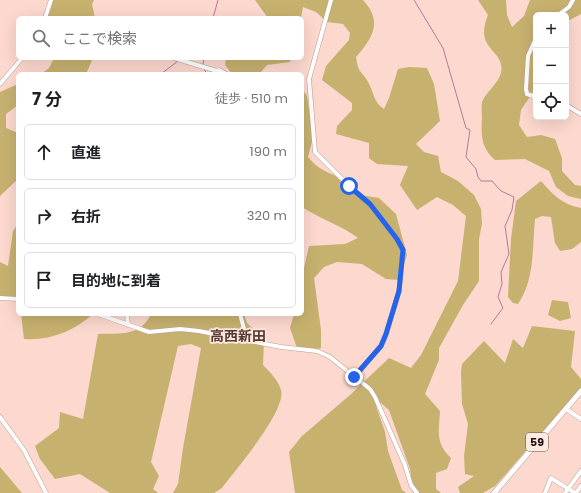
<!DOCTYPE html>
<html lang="ja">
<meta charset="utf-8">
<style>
body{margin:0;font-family:Poppins,"Noto Sans JP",sans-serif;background:#f2f2f2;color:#202124}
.controls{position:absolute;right:12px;top:12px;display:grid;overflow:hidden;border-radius:6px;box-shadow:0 4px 16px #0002}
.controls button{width:36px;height:36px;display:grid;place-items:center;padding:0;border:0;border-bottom:1px solid #e0e0e0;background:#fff;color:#202124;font:20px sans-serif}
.stop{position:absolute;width:12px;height:12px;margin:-9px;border:3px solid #2563eb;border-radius:50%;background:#fff}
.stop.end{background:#2563eb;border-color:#fff;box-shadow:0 1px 4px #0008}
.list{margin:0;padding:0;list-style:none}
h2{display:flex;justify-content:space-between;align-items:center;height:52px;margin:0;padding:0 16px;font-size:17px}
h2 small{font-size:13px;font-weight:400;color:#757577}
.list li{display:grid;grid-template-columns:26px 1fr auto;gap:12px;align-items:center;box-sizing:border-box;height:56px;margin:0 8px 8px;padding:0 8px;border:1px solid #e0e0e0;border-radius:6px}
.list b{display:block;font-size:15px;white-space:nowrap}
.list em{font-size:13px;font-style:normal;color:#757577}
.icon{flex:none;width:22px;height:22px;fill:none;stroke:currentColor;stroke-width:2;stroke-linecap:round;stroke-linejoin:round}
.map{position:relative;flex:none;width:581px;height:493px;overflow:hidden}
.search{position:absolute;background:#fff;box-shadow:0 4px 16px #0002;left:16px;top:16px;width:288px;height:44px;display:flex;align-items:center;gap:10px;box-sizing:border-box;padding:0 14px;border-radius:6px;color:#757577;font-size:15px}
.panel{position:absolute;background:#fff;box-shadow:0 4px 16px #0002;left:16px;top:72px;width:288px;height:244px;border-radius:6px}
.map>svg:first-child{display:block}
.forest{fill:#c6b16f}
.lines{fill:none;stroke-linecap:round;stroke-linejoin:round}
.stream{stroke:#b4799e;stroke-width:1}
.minor-casing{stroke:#c09f95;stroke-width:5}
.major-casing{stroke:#c09f95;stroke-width:6}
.minor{stroke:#fff;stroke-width:4}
.major{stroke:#fff;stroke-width:5}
.route{stroke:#2563eb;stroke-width:5}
.labels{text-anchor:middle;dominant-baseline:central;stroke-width:3.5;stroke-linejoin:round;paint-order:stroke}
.shield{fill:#ffe9e3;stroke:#5f504c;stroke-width:1}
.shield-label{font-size:11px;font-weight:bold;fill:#1a0e0b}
.quarter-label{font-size:14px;font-weight:bold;fill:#573b33;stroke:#ffe9e3}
</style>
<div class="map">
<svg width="581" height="493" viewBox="0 0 581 493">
<rect width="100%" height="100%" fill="#fcd8ce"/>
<path class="forest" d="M49,0h45l-2,4 3,14h-53z
M255,0h108c20,22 10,37 -7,57 3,19 5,12 12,25 6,10 5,20 16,27l5,-11 9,-29 11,-2 18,1 7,16 6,37 -24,23 8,8 14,4 3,16 17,9 16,14 7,14 1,15 -3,15v42l-16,24 -24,43v12l-14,34 15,17c-1,20 -5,32 11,47l-4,11 -11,4v16l5,4h-28l-3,-24 -21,-59 -8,-7 -5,3 9,26 3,19 14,39 4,3h-111l-6,-41 13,-16 48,-41 39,-37 22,10 10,-13 37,-74 8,-65 -13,-11 -16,-8 -20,13 -17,-25 8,-19 -31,-2 -8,-6v-15l-33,-9 1,-8 15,-16v-7l-30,-23 4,-14 23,-26 1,-7 -7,-9 -16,-2 -11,-10 -13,-5 -2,11h-33z
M478,0h28l1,15 5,12 12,-11 6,-16h51v14l-15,8v-7h-30v69l-3,8 -12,18 -2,15 8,12 14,-2 14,4 7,19v13l13,14 6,1v13l-13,-3 -12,-9 -7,-16 -24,-12 -30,1c-14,-12 -14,-25 -13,-42 0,-5 -1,-12 0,-16 4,-10 16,-18 19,-29 5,-24 -28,-22 -13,-58z
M54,58h39l-7,16h-45l8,-6z
M226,58h65l-1,4 -23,3 -6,7 2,2h-31l-7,-9z
M18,84v21l-12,9v14l12,5v46l-18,17v-104z
M302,89l5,7 6,42 -5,19c3,3 6,7 9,9 16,12 22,5 32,27l30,5 17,16 11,41 -8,25 -13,-1 -24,-15 -25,-2 -13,5 -10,11 7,52v18l-13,4 -10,-1 -8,-23 4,-14h8v-37l7,-31 36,-2 13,-6c-17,-13 -38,-19 -56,-31z
M541,181c12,14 22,24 40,27v34l-9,7 -12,2 -5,-8 -4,-26 -9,-1 -7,3c-3,30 0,60 -17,85l-5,-1 -5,-6 3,-58 5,-38z
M18,224v74l-18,-2v-34l8,4 5,-35z
M552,300l16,2 3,16 -11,3 -12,-6z
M21,314h72c-19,17 -43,27 -69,25z
M151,314h93l3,9 17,16 -1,26c7,7 15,15 18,25 6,20 -46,81 -59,98l-8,5h-41l5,-9 5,-36 18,-100 -10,-4 -13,2 -27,116 8,14 -6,13 5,4h-48l-30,-19 -25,5 -15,-20 -5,-13 24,-18 1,-16 23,7 15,-85c22,-1 42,3 53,-20z
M532,326l43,5 -4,36 10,12v9l-86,98 -12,7h-23l-2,-6 16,-11 -9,-2 -1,-18 4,-32 -6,-20 -1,-33 1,-7 22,-23 21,22 8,-24 10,9z
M0,467l22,26h-22z"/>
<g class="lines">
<path class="stream" d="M414,0l29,48 23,80 4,2 -4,27 10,12 2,8 3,4h11l9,10 13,6 -2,13 -7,16 4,28 -8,18 1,12 -4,13 5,11 -12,16
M213,18l5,-18
M203,64l1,-6
M204,69l3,5
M161,74l17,-13"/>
<defs>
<path id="minor" d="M331,0l-22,79 6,73 36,36 19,16 27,35 6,11 -4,41 -13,43 -5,12 -27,31
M558,15l11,-8 4,-7
M45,18l6,-18
M536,38l-8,18 -2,33 1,5 9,3
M174,58l43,13
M213,74l6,-4 7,4
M0,84l22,-26
M566,105l15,9
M0,298l18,1
M98,314l51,18 31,-3 19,2 82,16 36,4 13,6 40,32 5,8 30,68 6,20 6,8
M127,314l1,11
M240,314l7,26
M566,409l15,10
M0,417l24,33 22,43
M545,493l6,-15 24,15
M565,493l16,-22
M576,493l5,-7"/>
<path id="major" d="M494,493l87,-102"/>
</defs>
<use href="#minor" class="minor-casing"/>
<use href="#major" class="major-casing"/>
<use href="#minor" class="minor"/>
<use href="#major" class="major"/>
</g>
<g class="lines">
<path class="route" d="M349,186l21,18 27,35 6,11 -4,41 -13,43 -5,12 -27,31"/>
</g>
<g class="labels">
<rect class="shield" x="526" y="433" width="22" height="18" rx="3"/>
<g class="shield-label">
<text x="537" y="442">59</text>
</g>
<g class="quarter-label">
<text x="238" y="336">高西新田</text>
</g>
</g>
</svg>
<div class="controls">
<button>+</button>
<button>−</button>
<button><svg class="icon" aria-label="locate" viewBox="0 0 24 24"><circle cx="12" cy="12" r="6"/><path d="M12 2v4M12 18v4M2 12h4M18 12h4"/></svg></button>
</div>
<div class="stop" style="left:349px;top:186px"></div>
<div class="stop end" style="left:354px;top:377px"></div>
<div class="search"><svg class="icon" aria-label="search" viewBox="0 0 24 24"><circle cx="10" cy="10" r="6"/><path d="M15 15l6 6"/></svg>ここで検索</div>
<section class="panel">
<h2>7 分<small>徒歩 · 510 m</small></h2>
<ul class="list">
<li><svg class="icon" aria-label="ahead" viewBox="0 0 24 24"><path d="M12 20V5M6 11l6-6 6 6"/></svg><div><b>直進</b></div><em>190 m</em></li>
<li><svg class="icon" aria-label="right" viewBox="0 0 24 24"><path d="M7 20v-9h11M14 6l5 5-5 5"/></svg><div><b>右折</b></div><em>320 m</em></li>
<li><svg class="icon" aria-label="arrive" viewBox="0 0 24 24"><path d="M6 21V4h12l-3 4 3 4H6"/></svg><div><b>目的地に到着</b></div></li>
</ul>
</section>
</div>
